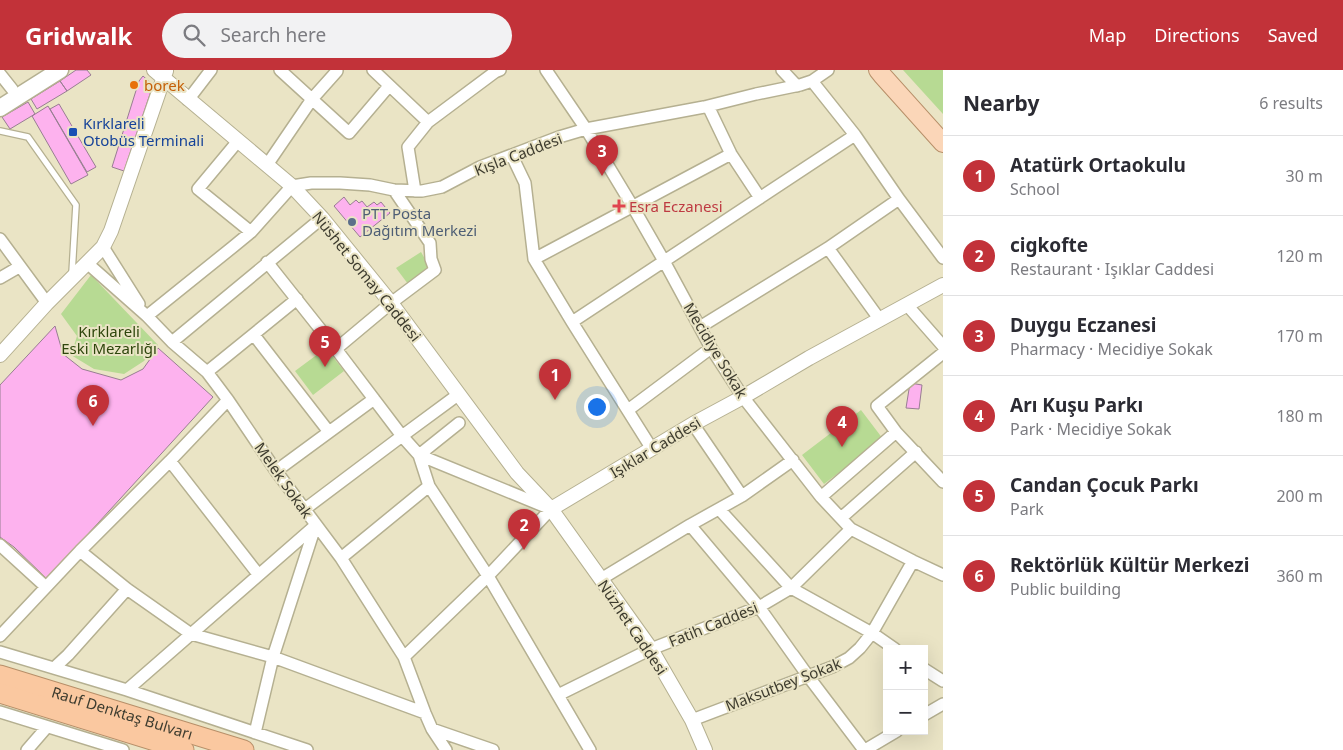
<!DOCTYPE html>
<meta charset="utf-8">
<style>
body{margin:0;font-family:"Noto Sans",sans-serif;background:#f2f2f3;color:#2b2b33}
.controls{position:absolute;right:15px;bottom:15px;display:grid;overflow:hidden;border-radius:0px;box-shadow:0 5px 20px #0002}
.controls button{width:45px;height:45px;display:grid;place-items:center;padding:0;border:0;border-bottom:1px solid #e1e1e2;background:#fff;color:#2b2b33;font:25px sans-serif}
.you{position:absolute;left:596px;top:336px;width:18px;height:18px;margin:-12px;border:4px solid #fff;border-radius:50%;background:#1a73e8;box-shadow:0 0 0 8px #1a73e833}
.badge{display:grid;place-items:center;width:32px;height:32px;border-radius:50%;background:#c23239;color:#fff;font-size:16px;font-weight:700}
.pin{position:absolute;translate:-50% -41px;filter:drop-shadow(0 1px 2px #0008)}
.pin::after{content:'';position:absolute;top:26px;width:18px;height:15px;background:inherit;clip-path:polygon(0 0,100% 0,50% 100%)}
.list{margin:0;padding:0;list-style:none}
h2{display:flex;justify-content:space-between;align-items:center;height:65px;margin:0;padding:0 20px;font-size:21px}
h2 small{font-size:16px;font-weight:400;color:#7c7c81}
.list li{display:grid;grid-template-columns:32px 1fr auto;gap:15px;align-items:center;box-sizing:border-box;height:80px;padding:0 20px;border-top:1px solid #e1e1e2}
.list b{display:block;font-size:19px;white-space:nowrap}
.list p{margin:0;font-size:16px;white-space:nowrap;color:#7c7c81}
.list em{font-size:16px;font-style:normal;color:#7c7c81}
.icon{flex:none;width:28px;height:28px;fill:none;stroke:currentColor;stroke-width:2;stroke-linecap:round;stroke-linejoin:round}
.map{position:relative;flex:none;width:943px;height:680px;overflow:hidden}
header{display:flex;align-items:center;gap:30px;box-sizing:border-box;height:70px;padding:0 25px;background:#c23239;color:#fff}
header strong{font-size:24px}
nav{display:flex;gap:28px;margin-inline-start:auto;font-size:18px}
.search{width:350px;height:45px;background:#f2f2f3;display:flex;align-items:center;gap:12px;box-sizing:border-box;padding:0 18px;border-radius:28px;color:#7c7c81;font-size:19px}
main{display:flex}
aside{flex:1;background:#fff}
.map>svg:first-child{display:block}
.green{fill:#b7da93}
.building{fill:#fdb2ee;stroke:#987e92}
.lines{fill:none;stroke-linecap:round;stroke-linejoin:round}
.service-casing{stroke:#b5b091;stroke-width:8}
.minor-casing{stroke:#b5b091;stroke-width:14}
.tertiary-casing{stroke:#b5b091;stroke-width:16}
.secondary-casing{stroke:#b5b091;stroke-width:19}
.primary-casing{stroke:#b78f69;stroke-width:20}
.trunk-casing{stroke:#b78f69;stroke-width:21}
.service{stroke:#fff;stroke-width:5.5}
.minor{stroke:#fff;stroke-width:11}
.tertiary{stroke:#fff;stroke-width:14}
.secondary{stroke:#fff;stroke-width:16}
.primary{stroke:#fbd6b8;stroke-width:18}
.trunk{stroke:#fac8a0;stroke-width:19}
.food-dot{fill:#e8710a;stroke:#eae4c5;stroke-width:2}
.transit-dot{fill:#1a4fb4;stroke:#eae4c5;stroke-width:2}
.health-dot{fill:#e0444e;stroke:#eae4c5;stroke-width:2}
.service-dot{fill:#5c6f8a;stroke:#eae4c5;stroke-width:2}
.labels{text-anchor:middle;dominant-baseline:central;stroke-width:4;stroke-linejoin:round;paint-order:stroke}
.food-label{font-size:15px;fill:#c56008;stroke:#eae4c5;text-anchor:start}
.transit-label{font-size:15px;fill:#164399;stroke:#eae4c5;text-anchor:start}
.street-label{font-size:15px;fill:#3e3c2f;stroke:#eae4c5}
.health-label{font-size:15px;fill:#be3a42;stroke:#eae4c5;text-anchor:start}
.service-label{font-size:15px;fill:#4e5e75;stroke:#eae4c5;text-anchor:start}
.park-label{font-size:15px;fill:#2e460c;stroke:#eae4c5}
</style>
<header>
<strong>Gridwalk</strong>
<div class="search"><svg class="icon" aria-label="search" viewBox="0 0 24 24"><circle cx="10" cy="10" r="6"/><path d="M15 15l6 6"/></svg>Search here</div>
<nav><a>Map</a><a>Directions</a><a>Saved</a></nav>
</header>
<main>
<div class="map">
<svg width="943" height="680" viewBox="0 0 943 680">
<rect width="100%" height="100%" fill="#eae4c5"/>
<path class="green" d="M903,0h40v44z
M421,182l8,14 -21,18 -12,-16z
M91,205l67,70 -14,16 -20,13 -30,-5 -23,-14 6,-19 -16,-22z
M326,278l18,23 -31,24 -18,-24z
M861,340l22,29 -59,45 -22,-29z"/>
<path class="building" d="M76,0h11l4,5 -24,16 -7,-10z
M143,6l10,9 -29,86 -12,-4 27,-86z
M60,11l7,10 -30,18 -6,-10z
M28,32l7,12 -25,15 -8,-12z
M59,34l37,63 -9,5 -37,-63z
M48,36l40,69 -17,9 -39,-68z
M344,127l6,8 6,-5 3,3 3,-2 5,6 7,-5 3,3 4,-3 9,11 -30,24 -26,-31z
M55,256l8,28 19,15 39,11 22,-11 15,-21 55,49 -166,182 -33,-32 -14,-10v-152z
M910,313l12,2 -3,24 -13,-1z"/>
<g class="lines">
<defs>
<path id="service" d="M0,61l28,6 48,68 -4,68"/>
<path id="minor" d="M280,0l69,63 40,-47
M373,0l55,52
M546,0l40,59 47,78 31,54 47,87 32,49 78,100 30,32 62,32 30,14
M782,0l15,16
M0,4l12,15
M188,30l23,-30
M708,36l23,48 29,44
M238,71l-40,48 53,43
M512,86l13,27 9,76 38,63 80,127
M267,95l45,-66 25,-28
M415,121l-7,-44 20,-25 67,-50 5,-2
M899,129l44,59
M0,169l47,64
M103,177l36,57
M828,178l52,72
M534,189l197,-105
M267,192l69,87 66,87 17,19 132,54 -63,67 -84,81
M87,193l60,53 25,26 35,30 21,28 48,71 65,87 63,99 21,56 7,16 14,21
M0,208l19,-11
M907,235l36,41
M147,246l87,-70 17,-14 41,-46 19,-3h29l30,2 24,5 28,1 20,-4 38,-20 79,-30 27,-8 118,-22 52,-13 44,-9 12,-4 16,-11
M572,252l283,-187
M700,257l128,-79 71,-49 -44,-64 -43,-54
M254,265l75,97
M172,272l150,-124
M336,279l55,-46 44,-33 -4,-11 -1,-16 -36,-53
M943,283l-66,53 19,26 47,50
M207,302l90,-73
M228,330l-58,61 -90,90 47,38 64,45 82,23 152,56
M628,340l83,-62
M693,354l49,72
M170,391l88,113
M276,401l98,-72
M429,416l-10,-31 40,-32
M821,427l75,-65
M305,439l97,-73 57,-42
M719,439l72,79 81,45 23,16
M841,448l75,-66
M690,455l69,82 49,69 56,74
M0,475l46,42
M341,488l88,-72 59,90 102,174
M601,509l89,-54 52,-29 51,-36
M0,566l80,-85
M0,582l127,38 180,60
M54,598l14,-13 59,-66
M924,599l19,12
M127,620l189,-165
M558,625l93,-46 108,-42 32,-19 60,-59
M0,642l123,38
M924,645l19,-11
M692,650l140,-53 17,-9 11,-10 12,-15 41,-72
M432,659l61,21
M255,663l18,-76 42,-130
M27,680l20,-23
M865,680l32,-19"/>
<path id="tertiary" d="M154,0l138,116 30,32 69,85 126,170 34,36 100,140 41,71 13,30
M0,285l47,-52 56,-56 8,-16 55,-160
M551,439l142,-85 50,-27 66,-39 134,-73"/>
<path id="secondary" d="M0,38l60,-38"/>
<path id="primary" d="M878,0l4,5 61,68"/>
<g id="trunk">
<path id="s1" d="M0,605l244,75"/>
<path d="M0,623l184,57"/>
</g>
</defs>
<use href="#service" class="service-casing"/>
<use href="#minor" class="minor-casing"/>
<use href="#tertiary" class="tertiary-casing"/>
<use href="#secondary" class="secondary-casing"/>
<use href="#primary" class="primary-casing"/>
<use href="#trunk" class="trunk-casing"/>
<use href="#service" class="service"/>
<use href="#minor" class="minor"/>
<use href="#tertiary" class="tertiary"/>
<use href="#secondary" class="secondary"/>
<use href="#primary" class="primary"/>
<use href="#trunk" class="trunk"/>
</g>
<circle class="food-dot" cx="134" cy="15" r="5"/>
<rect class="transit-dot" x="68" y="57" width="10" height="10" rx="2.5"/>
<path class="health-dot" d="M616.5 128.5h5v5h5v5h-5v5h-5v-5h-5v-5h5z"/>
<circle class="service-dot" cx="352" cy="152" r="5"/>
<g class="labels">
<g class="food-label">
<text x="144" y="15">borek</text>
</g>
<g class="transit-label">
<text x="83" y="53">Kırklareli<tspan x="83" dy="17">Otobüs Terminali</tspan></text>
</g>
<g class="street-label">
<text transform="translate(518 84) rotate(-21)">Kışla Caddesi</text>
<text transform="translate(367 206) rotate(51)">Nüshet Somay Caddesi</text>
<text transform="translate(716 280) rotate(59)">Mecidiye Sokak</text>
<text transform="translate(655 377) rotate(-31)">Işıklar Caddesi</text>
<text transform="translate(284 410) rotate(55)">Melek Sokak</text>
<text transform="translate(713 554) rotate(-22)">Fatih Caddesi</text>
<text transform="translate(633 557) rotate(56)">Nüzhet Caddesi</text>
<text transform="translate(783 614) rotate(-21)">Maksutbey Sokak</text>
<text stroke="none"><textPath href="#s1" startOffset="128">Rauf Denktaş Bulvarı</textPath></text>
</g>
<g class="health-label">
<text x="629" y="136">Esra Eczanesi</text>
</g>
<g class="service-label">
<text x="362" y="143">PTT Posta<tspan x="362" dy="17">Dağıtım Merkezi</tspan></text>
</g>
<g class="park-label">
<text x="109" y="261">Kırklareli<tspan x="109" dy="17">Eski Mezarlığı</tspan></text>
</g>
</g>
</svg>
<div class="controls">
<button>+</button>
<button>−</button>
</div>
<div class="you"></div>
<div class="pin badge" style="left:555px;top:330px">1</div>
<div class="pin badge" style="left:524px;top:480px">2</div>
<div class="pin badge" style="left:602px;top:106px">3</div>
<div class="pin badge" style="left:842px;top:377px">4</div>
<div class="pin badge" style="left:325px;top:297px">5</div>
<div class="pin badge" style="left:93px;top:356px">6</div>
</div>
<aside>
<h2>Nearby<small>6 results</small></h2>
<ul class="list">
<li><span class="badge">1</span><div><b>Atatürk Ortaokulu</b><p>School</p></div><em>30 m</em></li>
<li><span class="badge">2</span><div><b>cigkofte</b><p>Restaurant · Işıklar Caddesi</p></div><em>120 m</em></li>
<li><span class="badge">3</span><div><b>Duygu Eczanesi</b><p>Pharmacy · Mecidiye Sokak</p></div><em>170 m</em></li>
<li><span class="badge">4</span><div><b>Arı Kuşu Parkı</b><p>Park · Mecidiye Sokak</p></div><em>180 m</em></li>
<li><span class="badge">5</span><div><b>Candan Çocuk Parkı</b><p>Park</p></div><em>200 m</em></li>
<li><span class="badge">6</span><div><b>Rektörlük Kültür Merkezi</b><p>Public building</p></div><em>360 m</em></li>
</ul>
</aside>
</main>
